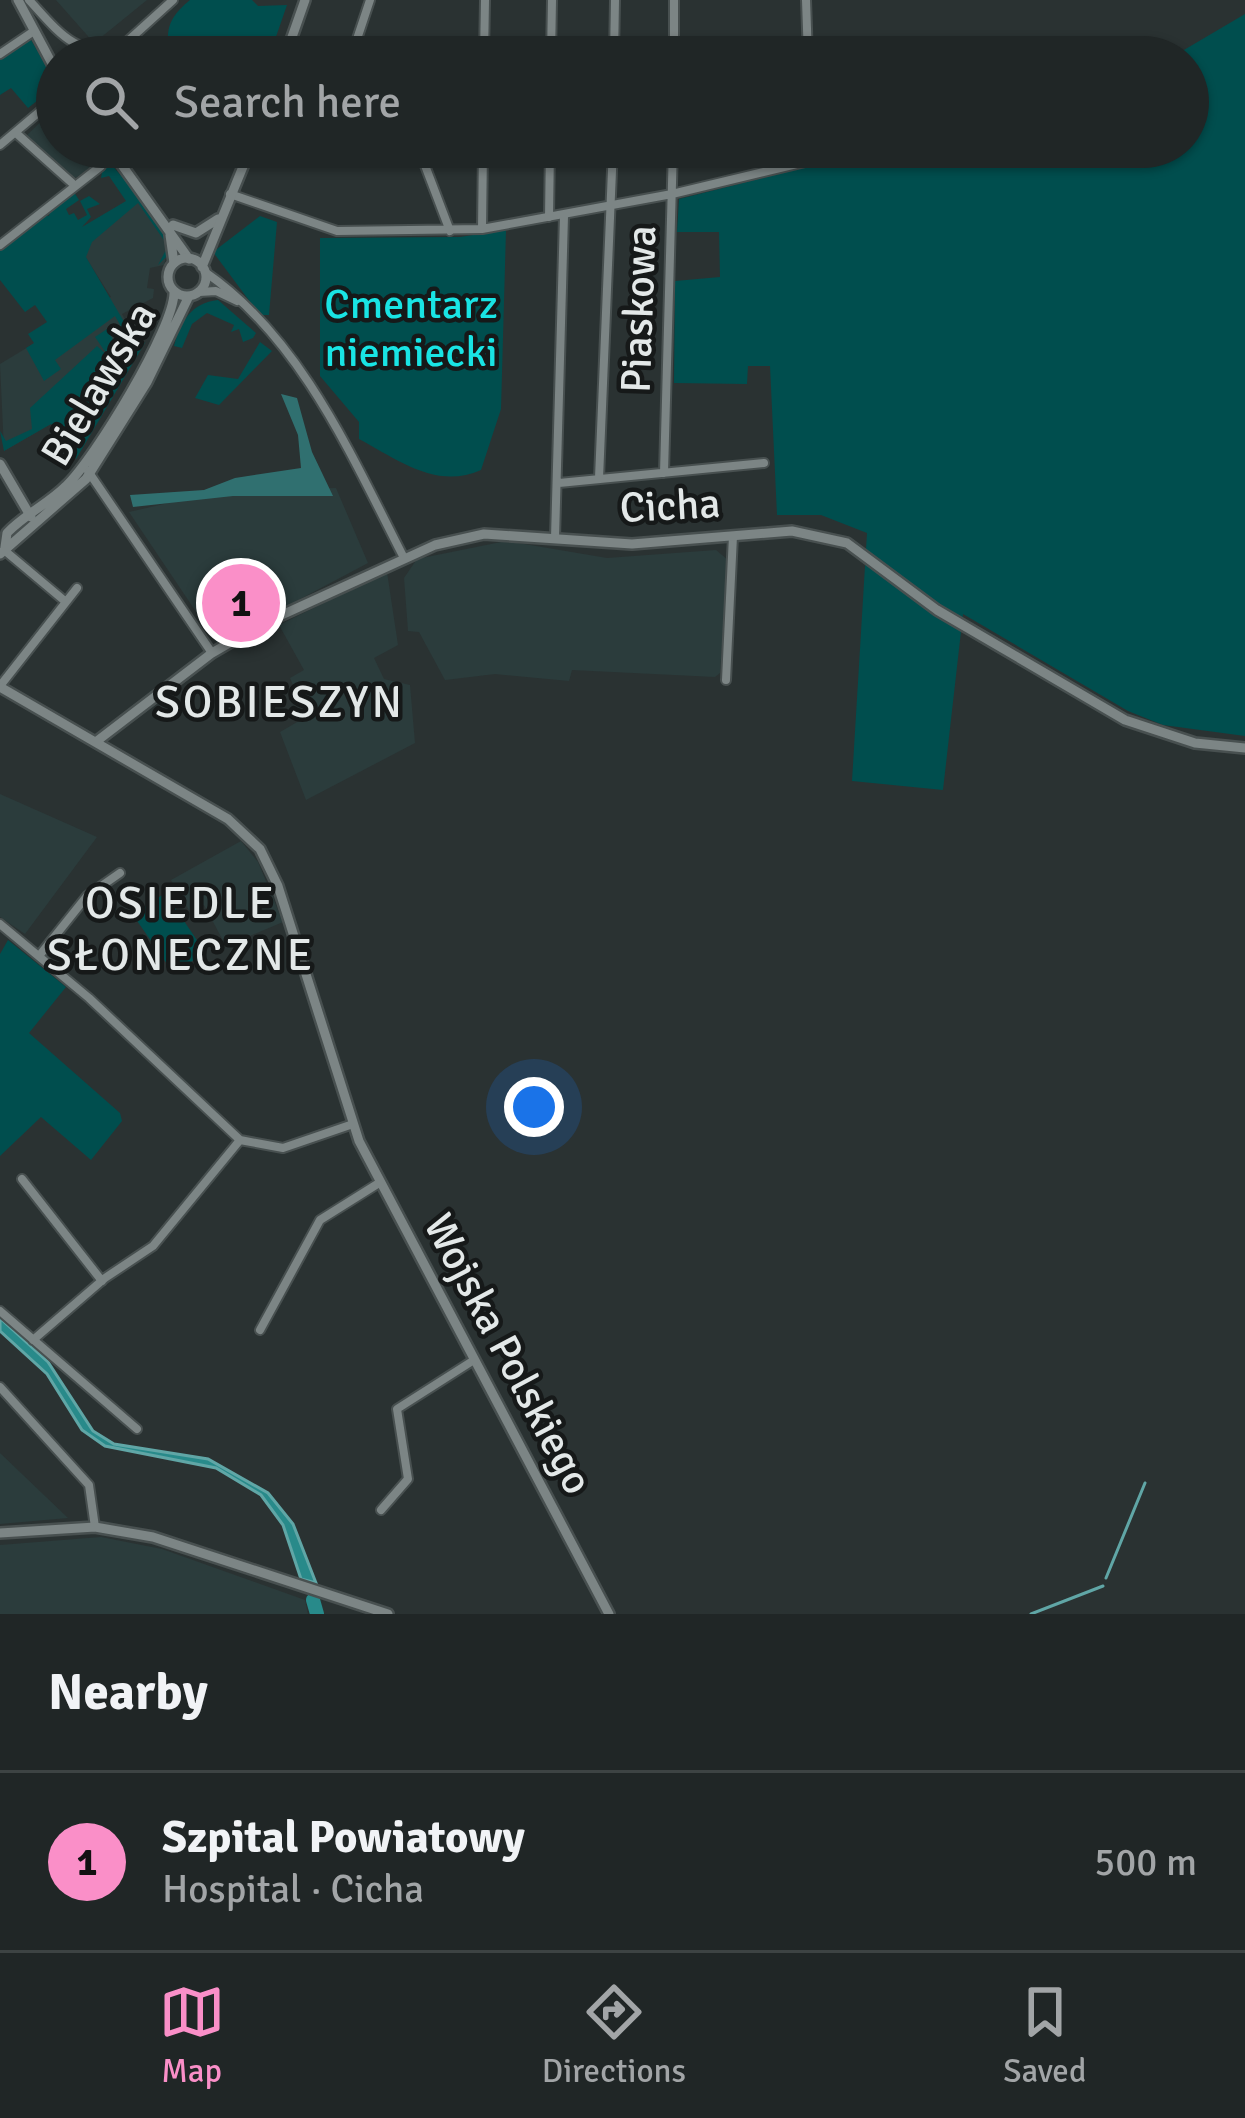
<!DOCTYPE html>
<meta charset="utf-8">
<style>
body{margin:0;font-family:Signika,sans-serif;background:#282e2e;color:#f1f3f6}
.you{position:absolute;left:534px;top:1107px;width:42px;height:42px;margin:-30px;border:9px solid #fff;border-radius:50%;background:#1a73e8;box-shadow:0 0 0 18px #1a73e833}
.badge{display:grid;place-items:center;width:78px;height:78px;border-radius:50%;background:#fa8fc8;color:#111;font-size:39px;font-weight:700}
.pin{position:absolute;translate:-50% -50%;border:6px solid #fff;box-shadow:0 3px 12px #0006}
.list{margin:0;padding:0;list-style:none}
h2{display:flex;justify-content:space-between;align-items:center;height:156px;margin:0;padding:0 48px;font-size:51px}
h2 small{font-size:39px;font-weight:400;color:#a2a5a7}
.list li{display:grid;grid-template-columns:78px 1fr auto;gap:36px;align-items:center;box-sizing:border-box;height:180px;padding:0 48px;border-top:3px solid #3d4343}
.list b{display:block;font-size:45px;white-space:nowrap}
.list p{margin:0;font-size:39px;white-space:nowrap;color:#a2a5a7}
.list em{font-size:39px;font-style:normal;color:#a2a5a7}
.icon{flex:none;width:66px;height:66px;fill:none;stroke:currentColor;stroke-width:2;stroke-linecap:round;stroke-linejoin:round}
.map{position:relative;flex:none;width:1245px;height:1614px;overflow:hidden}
.search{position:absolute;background:#202626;box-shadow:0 3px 9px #0004;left:36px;right:36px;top:36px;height:132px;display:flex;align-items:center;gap:30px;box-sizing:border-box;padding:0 42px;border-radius:66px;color:#a2a5a7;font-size:45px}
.sheet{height:336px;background:#202626}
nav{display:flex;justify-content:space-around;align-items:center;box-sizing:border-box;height:168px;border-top:3px solid #3d4343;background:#202626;font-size:33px;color:#a2a5a7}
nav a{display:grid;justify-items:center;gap:6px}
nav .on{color:#fa8fc8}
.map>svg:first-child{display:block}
.built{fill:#2b3c3c}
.green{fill:#004e4e}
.forest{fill:#307070}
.water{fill:#288a8a;stroke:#60a6a6;stroke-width:3}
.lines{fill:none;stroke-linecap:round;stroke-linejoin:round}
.stream{stroke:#60a6a6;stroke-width:3}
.river{stroke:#288a8a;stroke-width:14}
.minor-casing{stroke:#485050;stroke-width:12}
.tertiary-casing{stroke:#485050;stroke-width:14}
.secondary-casing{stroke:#485050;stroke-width:14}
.minor{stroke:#7c8585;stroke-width:8}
.tertiary{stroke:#7c8585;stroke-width:9}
.secondary{stroke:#7c8585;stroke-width:9}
.labels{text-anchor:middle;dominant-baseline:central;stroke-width:9;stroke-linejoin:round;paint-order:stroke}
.park-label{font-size:42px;fill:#19e4e4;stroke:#161919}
.street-label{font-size:42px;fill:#e3e8e8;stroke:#161919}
.neighbourhood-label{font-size:45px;letter-spacing:3px;fill:#e3e8e8;stroke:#161919}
</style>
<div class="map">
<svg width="1245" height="1614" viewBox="0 0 1245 1614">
<rect width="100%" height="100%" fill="#2a3232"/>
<path class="built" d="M56,0h91l-53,43z
M57,106v41h40l9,12 -34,21 -48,-42z
M128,186l30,37 11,23 -5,19 -14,3 -3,20 7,1 -1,9 -31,16 19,36 -80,68 -57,33 -4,-87 111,-67 -40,-63 59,-35z
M336,488l32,75 -151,80 -88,-131 92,-21z
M506,541l101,17 109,-8 12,10 -8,113 -5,4 -143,-7 -3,11 -74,-7 -50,6 -26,-48 -11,-1 -4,-53 13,-19z
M387,572l11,73 -24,13 10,21 26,6 5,58 -109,57 -26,-68 26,-15 -16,-39 14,-8 -25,-45z
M0,794l97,43 -72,97 -25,-17z
M241,841l17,21 25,60 -57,24 -22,-41 -15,5 -18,-30z
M0,1453l68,65 -68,6z
M101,1537l61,12 143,51 3,14h-308v-69z"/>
<path class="green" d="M190,0h62l6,6 29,-1 -18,52h-99c-5,-27 -2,-39 20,-57z
M1245,14v722l-82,-11 -35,-14 -165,-97 -20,176 -91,-9 15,-248 -46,-18h-44l-7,-149h-22l-1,18 -73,-1 1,-102 45,-4 -1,-45h-42l2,-33 208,-52h301v-90h-16z
M30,38l27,47 -29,23 -17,-20 -11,7v-35z
M79,147h18c21,28 65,67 73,106l-12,12 10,-19 -30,-43 -46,39 -6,15 54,92 6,-8 -70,118 -25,-35 -47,27 -4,-20 6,10 26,-12 -2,-21 67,-62 11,10 -13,-19 12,-8 13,23 12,-6 -17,-30 -60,44 6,9 -17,12 -18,-33 8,-5 -6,-9 19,-12 -12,-17 -10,7 -25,-32v-31l42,-35 7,2 3,-12 20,-15 7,11 -13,9 3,6 5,-2 4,7 9,-5 -7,-14 9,-5 11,8 -13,5 4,8 -9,10 44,-26 -17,-25 -8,2 2,-12 -11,3 3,-11z
M260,216l17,6 -8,93h-9l-47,-63z
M506,230l-5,179 -20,61c-44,20 -83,-10 -122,-31v-17l-39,-46v-138l140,-1z
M218,300l38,33 -3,5 -10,4 -4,-13 -8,3 3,-7 -27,-12 -15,11 -10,24 -8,-2c7,-25 17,-43 44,-46z
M260,342l12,9 -53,54 -24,-7 13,-23 30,4z
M165,893l40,59 -31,22 -41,-59z
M8,940l58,47 -37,46 91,80 2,8 -31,39 -50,-43 -41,39v-202z"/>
<path class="forest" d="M281,394l16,4 15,54 21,44h-100l-100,11 -3,-12 74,-5 31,-12 66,-10 -3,-33z"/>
<path class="water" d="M0,1318l48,44 45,69 21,13 94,15 60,34 25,31 23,59 -15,-4 -18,-54 -22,-30 -45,-27 -111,-22 -23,-16 -35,-56 -47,-43z"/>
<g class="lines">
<path class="stream" d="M1106,1578l39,-95
M1031,1614l72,-28"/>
<path class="river" d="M313,1600l4,14"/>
<defs>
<path id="minor" d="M29,0c27,29 49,61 91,46
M806,0l2,57
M0,54l34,-23
M110,57l63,-57
M365,57l-8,-18 13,-39
M484,57l1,-57
M551,57l1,-57
M614,57l1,-57
M674,57v-57
M16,133l56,50
M0,145l57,-48
M418,147l32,84
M230,194l107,37 145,-2 190,-35 196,-47
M549,217l1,-70
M482,229l1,-82
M0,245l101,-79
M205,272c96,66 147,185 199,286
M199,292l17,-1 21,10
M88,471l124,182
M664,473l9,-326
M599,478l14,-331
M559,483l205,-20
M555,538l9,-322
M66,602l11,-14
M726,680l7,-144
M0,686l66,-84 -62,-52
M0,924l89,74 151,142 43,8 70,-24
M39,956l48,-60 33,-23
M22,1179l80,102
M0,1311l137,118
M260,1330l60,-110 59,-37
M33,1340l72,-62 48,-32 87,-106
M0,1387l89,98 6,42
M381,1510l27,-31 -11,-70 77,-49"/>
<path id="tertiary" d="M18,0l39,73
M109,147l80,112
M173,225l23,8 22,-14
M170,235l4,28
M0,464l31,53
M0,687l228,132 32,30 18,37 81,255 250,473
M97,741l115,-88 50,-29 173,-79 49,-11 148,10 160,-13 55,12 90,67 188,110 70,23 50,5"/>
<path id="secondary" d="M285,57l20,-57
M168 277a19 19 0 1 1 38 0a19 19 0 1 1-38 0Z
M202,267l49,-120
M5,547l2,-14c18,-19 41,-29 59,-47 28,-26 109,-159 108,-194
M0,554l86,-75 61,-97 42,-86
M0,1533l95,-6 58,10 235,77"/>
</defs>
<use href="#minor" class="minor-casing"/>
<use href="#tertiary" class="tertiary-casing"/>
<use href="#secondary" class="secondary-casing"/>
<use href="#minor" class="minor"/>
<use href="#tertiary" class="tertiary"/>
<use href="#secondary" class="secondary"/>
</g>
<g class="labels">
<g class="park-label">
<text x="411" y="304">Cmentarz<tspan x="411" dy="48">niemiecki</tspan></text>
</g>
<g class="street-label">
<text transform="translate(639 309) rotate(-88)">Piaskowa</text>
<text transform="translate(99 384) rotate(-59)">Bielawska</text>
<text transform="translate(670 506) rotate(-3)">Cicha</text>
<text transform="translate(508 1354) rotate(62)">Wojska Polskiego</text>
</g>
<g class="neighbourhood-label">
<text x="280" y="702">SOBIESZYN</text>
<text x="181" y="903">OSIEDLE<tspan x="181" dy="52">SŁONECZNE</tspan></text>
</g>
</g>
</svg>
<div class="you"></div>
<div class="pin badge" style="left:241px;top:603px">1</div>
<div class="search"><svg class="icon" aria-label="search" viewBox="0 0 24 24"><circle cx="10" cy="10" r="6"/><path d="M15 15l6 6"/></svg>Search here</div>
</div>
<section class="sheet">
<h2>Nearby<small></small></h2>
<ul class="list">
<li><span class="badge">1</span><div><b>Szpital Powiatowy</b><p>Hospital · Cicha</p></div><em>500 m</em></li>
</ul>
</section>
<nav>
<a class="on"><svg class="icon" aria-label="map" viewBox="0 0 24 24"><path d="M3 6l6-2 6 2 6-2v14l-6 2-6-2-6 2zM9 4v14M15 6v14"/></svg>Map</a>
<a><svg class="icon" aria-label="directions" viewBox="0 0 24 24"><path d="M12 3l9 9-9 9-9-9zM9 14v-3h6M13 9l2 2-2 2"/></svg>Directions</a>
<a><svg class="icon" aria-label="saved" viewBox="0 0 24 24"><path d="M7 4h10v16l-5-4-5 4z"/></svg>Saved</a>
</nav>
